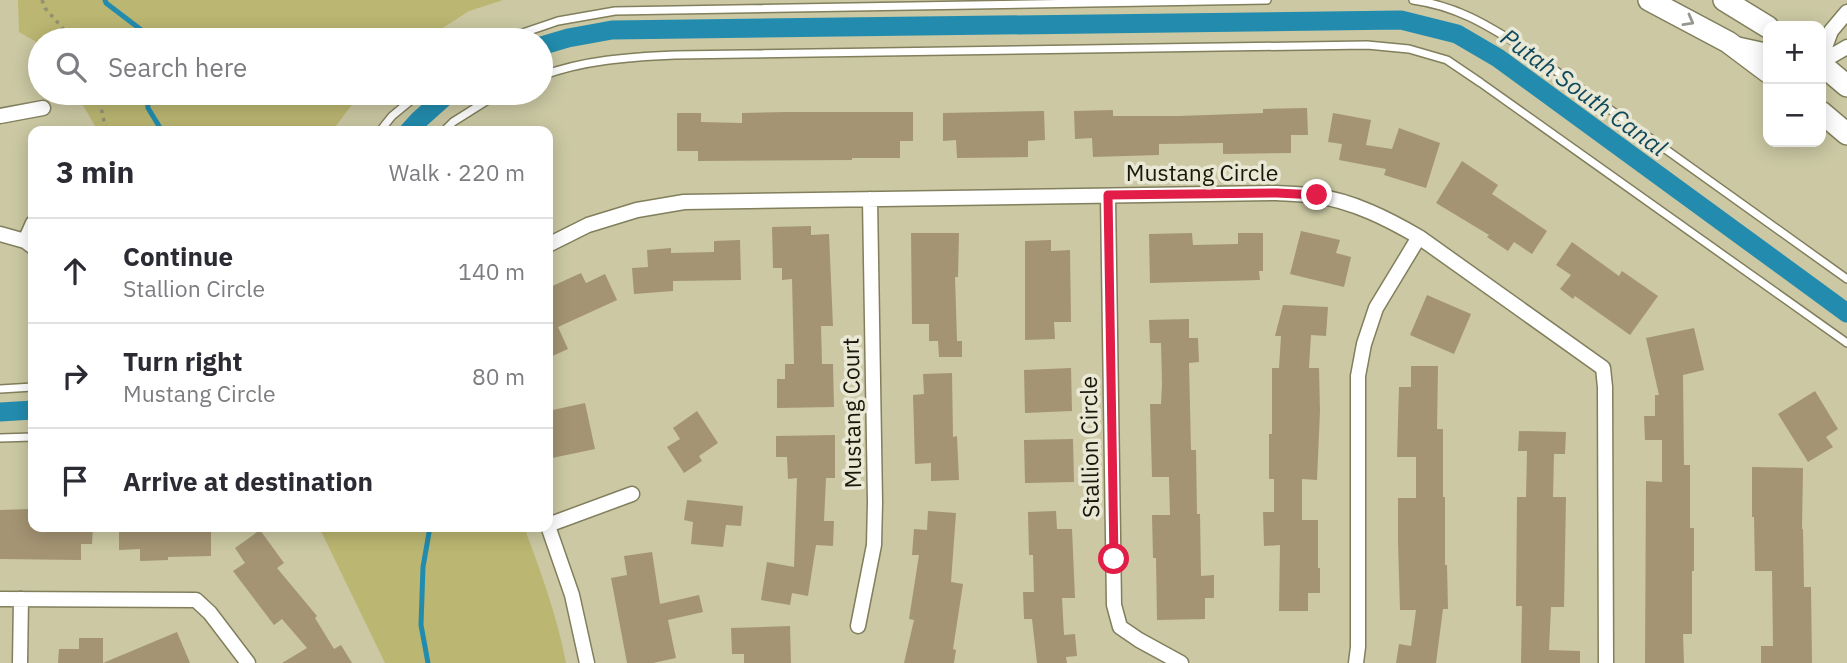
<!DOCTYPE html>
<meta charset="utf-8">
<style>
body{margin:0;font-family:"IBM Plex Sans",sans-serif;background:#f2f2f3;color:#2b2b33}
.controls{position:absolute;right:21px;top:21px;display:grid;overflow:hidden;border-radius:14px;box-shadow:0 4px 18px #0003}
.controls button{width:63px;height:63px;display:grid;place-items:center;padding:0;border:0;border-bottom:2px solid #e1e1e2;background:#fff;color:#2b2b33;font:35px sans-serif}
.stop{position:absolute;width:21px;height:21px;margin:-16px;border:5px solid #e11d48;border-radius:50%;background:#fff}
.stop.end{background:#e11d48;border-color:#fff;box-shadow:0 2px 7px #0008}
.list{margin:0;padding:0;list-style:none}
h2{display:flex;justify-content:space-between;align-items:center;height:91px;margin:0;padding:0 28px;font-size:30px}
h2 small{font-size:23px;font-weight:400;color:#7c7c81}
.list li{display:grid;grid-template-columns:46px 1fr auto;gap:21px;align-items:center;box-sizing:border-box;height:105px;padding:0 28px;border-top:2px solid #e1e1e2}
.list b{display:block;font-size:26px;white-space:nowrap}
.list p{margin:0;font-size:23px;white-space:nowrap;color:#7c7c81}
.list em{font-size:23px;font-style:normal;color:#7c7c81}
.icon{flex:none;width:38px;height:38px;fill:none;stroke:currentColor;stroke-width:2;stroke-linecap:round;stroke-linejoin:round}
.map{position:relative;flex:none;width:1847px;height:663px;overflow:hidden}
.search{position:absolute;background:#fff;box-shadow:0 4px 18px #0003;left:28px;top:28px;width:525px;height:77px;display:flex;align-items:center;gap:18px;box-sizing:border-box;padding:0 24px;border-radius:38px;color:#7c7c81;font-size:26px}
.panel{position:absolute;background:#fff;box-shadow:0 4px 18px #0003;left:28px;top:126px;width:525px;height:406px;border-radius:14px}
.map>svg:first-child{display:block}
.green{fill:#bbb671}
.lines{fill:none;stroke-linecap:round;stroke-linejoin:round}
.stream{stroke:#238cae;stroke-width:5}
.canal{stroke:#238cae;stroke-width:19}
.building{fill:#a49473}
.service-casing{stroke:#817f5c;stroke-width:10}
.minor-casing{stroke:#817f5c;stroke-width:17}
.secondary-casing{stroke:#817f5c;stroke-width:24}
.path{stroke:#939173;stroke-width:3.5;stroke-dasharray:3.5 5;stroke-linecap:butt}
.service{stroke:#fff;stroke-width:7}
.minor{stroke:#fff;stroke-width:14}
.secondary{stroke:#fff;stroke-width:21}
.oneway{stroke:#979790}
.route{stroke:#e11d48;stroke-width:9}
.labels{text-anchor:middle;dominant-baseline:central;stroke-width:7;stroke-linejoin:round;paint-order:stroke}
.street-label{font-size:23px;fill:#181709;stroke:#e9e8d5}
.water-label{font-size:24px;font-style:italic;fill:#11495c;stroke:#e9e8d5}
</style>
<div class="map">
<svg width="1847" height="663" viewBox="0 0 1847 663">
<rect width="100%" height="100%" fill="#cbc8a3"/>
<path class="green" d="M18,0h485l-34,11 -45,29h-384v4l-21,-12z
M76,93h285l-29,38h-234z
M319,527h205c17,45 33,89 42,136h-181z"/>
<g class="lines">
<path class="stream" d="M105,0l1,3 38,29 2,8
M147,93l1,15 14,23
M428,663l-7,-38 2,-58 7,-40"/>
<path class="canal" d="M541,46l27,-8 44,-8 789,-10 56,14 41,24 349,255
M409,131l11,-12 29,-26
M0,412l33,-2"/>
</g>
<path class="building" d="M1307,108l1,27h-17v18l-68,1v-11l-64,1v11l-66,2 -1,-19 -17,1 -1,-28 39,-1v6h66l84,-3v-4z
M1044,111l1,29 -17,1v16l-71,1 -1,-18 -13,1v-28z
M786,112h127v29h-13v17h-48v2l-154,1v-10h-21v-38h24v9l41,1v-10z
M1333,113l38,7 -5,25 26,4 7,-21 41,15 -14,45 -42,-13 2,-6 -47,-9 3,-16 -14,-2z
M1462,161l36,24 -6,9 55,37 -15,23 -18,-12 -6,9 -21,-14 2,-2 -53,-32z
M811,226v9l18,-1 4,92h-12l1,38h11l1,43 -57,1v-29h8v-15h9l-2,-85 -10,1v-12h-9l-1,-41z
M1301,231l39,9 -4,13 15,4 -7,30 -54,-13z
M911,233h48l-1,44h-3l2,64h5v16h-23l-1,-16h-9v-17h-17z
M1192,233l1,12 45,-1v-11h25v38h-4l1,9 -110,3 -1,-49z
M740,240l1,40 -68,1v10l-39,3 -2,-26 16,-1 -1,-17 24,-2v5l43,-1v-11z
M1051,240v11l19,-1 1,72h-17l1,17 -30,1v-99z
M1572,242l47,34 3,-5 36,25 -28,39 -55,-39 -2,3 -13,-10 11,-14 -15,-10z
M581,273l5,10 19,-9 12,26 -59,27 10,22 -20,9v-70z
M1427,295l44,19 -17,40 -44,-19z
M1283,305l45,2 -2,29 -15,-1 -2,33h10l1,43 -3,69 -15,-1v41h16v48h2v25h-12v18h-29l1,-66 -16,1 -1,-34h11v-33h-5v-45h3v-66h7l2,-32h-6z
M1189,319v19h9l1,24 -10,1 2,87h5l1,64h3l1,62 13,-1v23h-9v21l-48,1 -1,-62h-3l-1,-43h18l-1,-38h-17l-2,-73h11l1,-20 -1,-41h-11l-1,-23z
M1694,328l10,42 -21,5 1,90h6v63h4v43h-2v63h-9l1,29h-39l1,-182 16,1v-42h-17l-1,-24h11v-21h4l-13,-57z
M1411,366h27l-1,63h6v68h2v68h2l1,44h-5l-7,54h-40l3,-19 12,2 5,-36h-16l-2,-68v-44h18v-41h-19l2,-70h12z
M1071,368l1,43 -47,2 -1,-43z
M952,373l1,64 4,-1 2,44 -28,1v-18l-16,1 -2,-69 11,-1 -1,-20z
M1815,391l23,38 -12,8 7,10 -25,15 -30,-48z
M585,403l10,46 -43,9 -4,-21v-26z
M697,411l21,32 -19,13 3,5 -18,12 -17,-26 13,-8 -7,-11z
M1519,431l47,1 -1,22h-11l-1,43h13l-2,110h-13l-2,43 31,1v12h-59l1,-57h-6l1,-109h9l1,-46h-9z
M835,435v43h-9l-2,43h10l-1,25 -17,-1 -8,51 -16,-3 -2,12 -29,-5 6,-38 27,5 3,-89 -9,1 -1,-22h-11v-21z
M1073,439l1,43 -49,1 -1,-43z
M1752,467l51,1 -1,61h1l1,58h7l1,76h-51v-17h12l-1,-75h-17l-1,-54h-2z
M687,500l56,6 -2,20 -15,-1 -3,22 -32,-3 2,-22 -9,-2z
M30,509v18h63l-1,17h-11v16l-81,-1v-49z
M928,511l28,2 -5,69 12,2 -10,65 3,1 -2,13h-50l10,-43 -5,-1 10,-64h-7l2,-26 13,1z
M1056,511l1,18h15l3,69h-13l2,37 11,-1 2,22 -11,1 1,6h-30l-5,-44h-8l-1,-27h11l-1,-37h-4l-1,-43z
M119,527h92v29l-43,1v3l-28,1v-12l-21,1z
M260,530l24,33 -7,5 40,48 -2,2 19,31 7,-4 11,18h-70l25,-15 -25,-29 -8,6 -41,-54 12,-8 -10,-15z
M652,552l8,52 39,-9 4,17 -35,8 8,38 -23,5h-26l-16,-85 16,-3 -3,-19z
M790,626l1,37h-47v-9h-12l-1,-26z
M177,632l13,31h-87z
M79,638h24v25h-45l1,-14h20z"/>
<g class="lines">
<defs>
<path id="service" d="M1413,0c44,6 74,25 111,48l323,231
M502,40l56,-19 57,-10 652,-11
M541,76c43,-16 88,-19 134,-21l692,-10 42,4 38,11 34,23 366,260
M380,131l12,-15 28,-23
M444,131l9,-9 46,-29
M0,389l33,-2
M0,438l33,-1"/>
<path id="minor" d="M1736,44l32,7
M1821,58l10,-27 16,-19
M1821,62l26,-15
M0,116l43,-8
M1108,196l6,409 6,22 19,13 42,23
M0,234l25,7 8,6
M25,241l8,-18
M548,245l40,-20 49,-15 47,-8 593,-9c13,1 27,1 39,3 37,5 72,23 103,41l184,131 2,19 1,276
M548,525l84,-31
M548,526l24,69 15,68
M0,599l196,1 14,13 38,50
M858,626l16,-81 1,-43 -5,-303
M20,663l1,-64
M1356,663l2,-16v-271l6,-32 12,-36 43,-71"/>
<path id="secondary" d="M1649,0l79,42 40,30
M1724,0l44,27
M1821,64l26,22
M1821,112l26,22"/>
</defs>
<use href="#service" class="service-casing"/>
<use href="#minor" class="minor-casing"/>
<use href="#secondary" class="secondary-casing"/>
<path class="path" d="M42,0l3,8 28,32
M98,93l7,33 3,5"/>
<use href="#service" class="service"/>
<use href="#minor" class="minor"/>
<use href="#secondary" class="secondary"/>
</g>
<defs><path id="oneway-chevron" d="M-2-3.5L2.5 0L-2 3.5" fill="none" stroke-width="1.6" stroke-linecap="round" stroke-linejoin="round" transform="scale(1.75)"/></defs>
<use class="oneway" href="#oneway-chevron" transform="translate(1689 21) rotate(29)"/>
<g class="lines">
<path class="route" d="M1114,559l-6,-364 169,-2 40,2"/>
</g>
<g class="labels">
<g class="street-label">
<text x="1202" y="172">Mustang Circle</text>
<text transform="translate(851 413) rotate(-91)">Mustang Court</text>
<text transform="translate(1089 447) rotate(-91)">Stallion Circle</text>
</g>
<g class="water-label">
<text transform="translate(1584 92) rotate(36)">Putah South Canal</text>
</g>
</g>
</svg>
<div class="controls">
<button>+</button>
<button>−</button>
</div>
<div class="stop" style="left:1114px;top:559px"></div>
<div class="stop end" style="left:1317px;top:195px"></div>
<div class="search"><svg class="icon" aria-label="search" viewBox="0 0 24 24"><circle cx="10" cy="10" r="6"/><path d="M15 15l6 6"/></svg>Search here</div>
<section class="panel">
<h2>3 min<small>Walk · 220 m</small></h2>
<ul class="list">
<li><svg class="icon" aria-label="ahead" viewBox="0 0 24 24"><path d="M12 20V5M6 11l6-6 6 6"/></svg><div><b>Continue</b><p>Stallion Circle</p></div><em>140 m</em></li>
<li><svg class="icon" aria-label="right" viewBox="0 0 24 24"><path d="M7 20v-9h11M14 6l5 5-5 5"/></svg><div><b>Turn right</b><p>Mustang Circle</p></div><em>80 m</em></li>
<li><svg class="icon" aria-label="arrive" viewBox="0 0 24 24"><path d="M6 21V4h12l-3 4 3 4H6"/></svg><div><b>Arrive at destination</b></div></li>
</ul>
</section>
</div>
